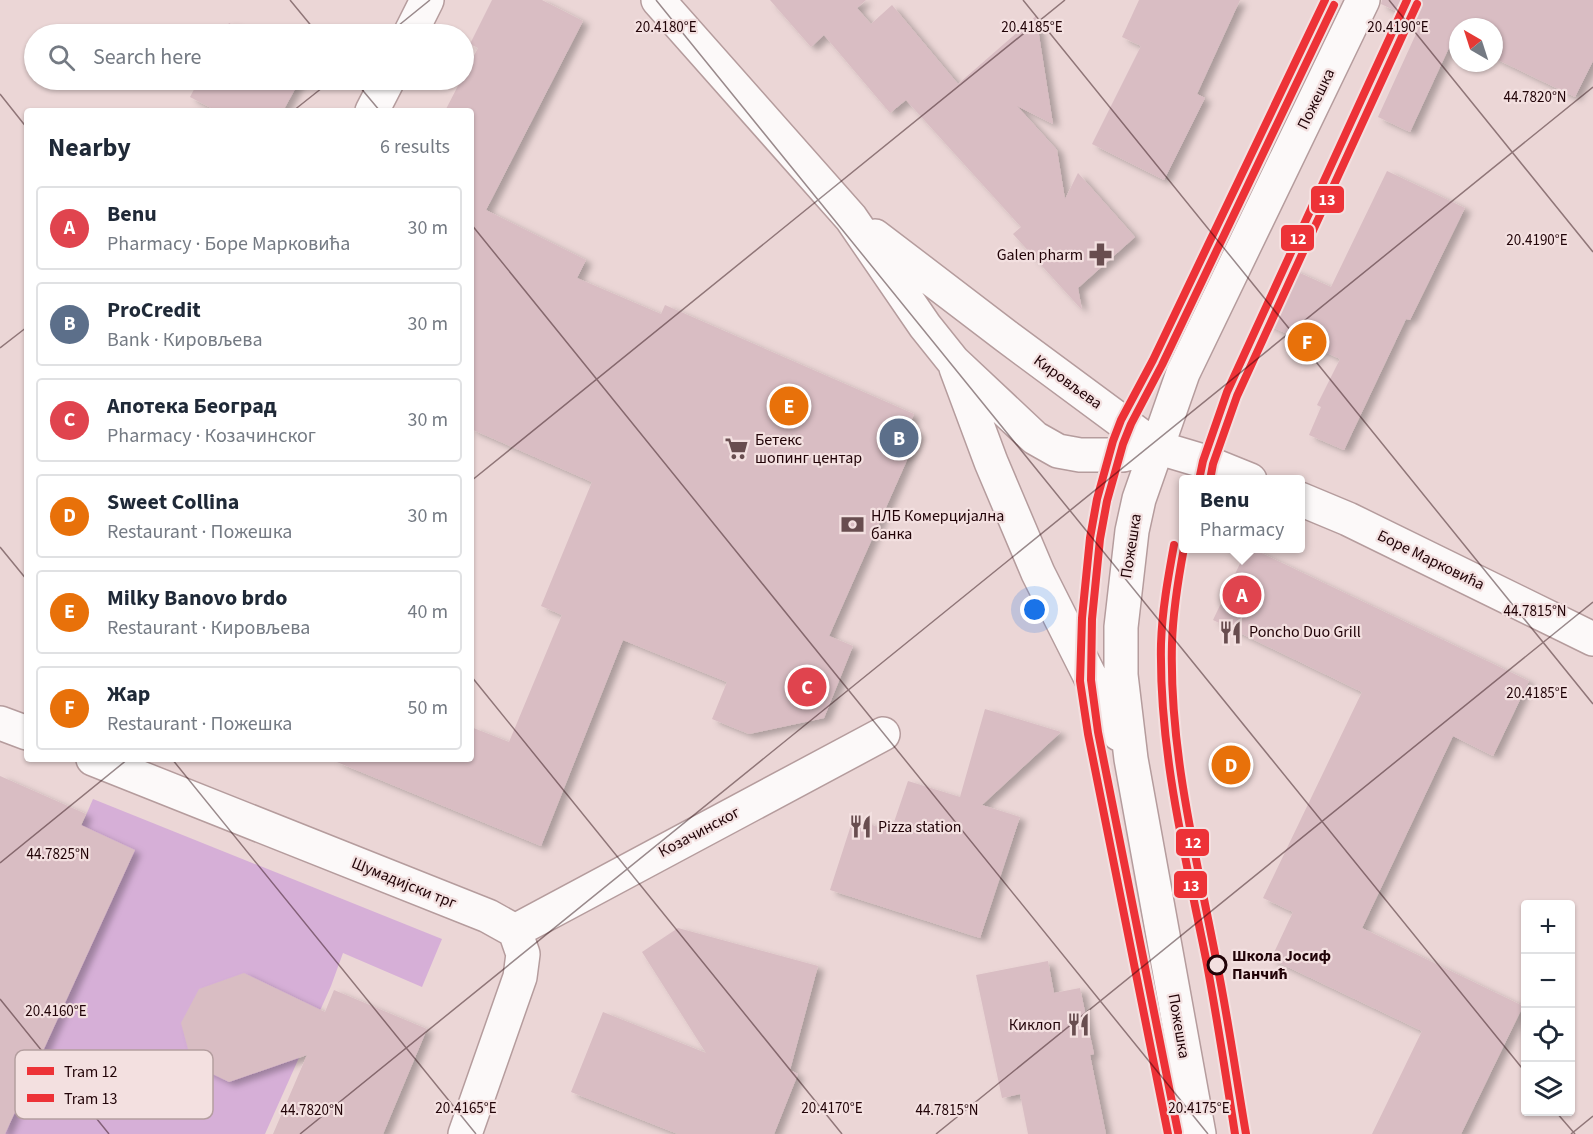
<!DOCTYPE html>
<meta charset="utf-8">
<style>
body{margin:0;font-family:"Source Sans 3",sans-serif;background:#f2f2f3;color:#1f2937}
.controls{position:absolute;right:18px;bottom:18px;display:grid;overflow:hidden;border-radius:6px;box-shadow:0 2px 4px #0004}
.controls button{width:54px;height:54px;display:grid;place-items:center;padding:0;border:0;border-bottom:2px solid #e0e1e3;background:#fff;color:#1f2937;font:30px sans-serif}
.compass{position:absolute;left:1449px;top:18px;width:54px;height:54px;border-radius:50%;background:#fff;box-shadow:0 2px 4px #0004;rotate:321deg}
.you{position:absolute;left:1035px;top:610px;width:21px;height:21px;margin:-15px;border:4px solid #fff;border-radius:50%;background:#1a73e8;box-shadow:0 0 0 9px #1a73e833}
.badge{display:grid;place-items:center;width:39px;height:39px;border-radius:50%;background:#684d4f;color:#fff;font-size:20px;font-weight:700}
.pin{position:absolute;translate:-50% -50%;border:3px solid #fff;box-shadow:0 2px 6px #0006}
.popup{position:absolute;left:1179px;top:475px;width:126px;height:78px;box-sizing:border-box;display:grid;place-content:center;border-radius:6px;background:#fff;filter:drop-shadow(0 2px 4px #0005);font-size:20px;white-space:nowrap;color:#747a83}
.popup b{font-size:22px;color:#1f2937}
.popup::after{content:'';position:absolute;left:50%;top:100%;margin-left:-12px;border:12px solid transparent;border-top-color:#fff}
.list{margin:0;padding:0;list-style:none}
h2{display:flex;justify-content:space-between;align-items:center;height:78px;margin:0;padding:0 24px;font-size:26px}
h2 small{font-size:20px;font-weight:400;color:#747a83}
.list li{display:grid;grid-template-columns:39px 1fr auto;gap:18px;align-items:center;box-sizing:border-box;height:84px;margin:0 12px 12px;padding:0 12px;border:2px solid #e0e1e3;border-radius:6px}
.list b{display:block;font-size:22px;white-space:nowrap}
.list p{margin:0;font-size:20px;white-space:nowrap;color:#747a83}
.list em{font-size:20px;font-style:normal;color:#747a83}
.icon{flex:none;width:33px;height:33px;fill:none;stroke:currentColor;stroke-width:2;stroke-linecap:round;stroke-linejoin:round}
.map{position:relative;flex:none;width:1593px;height:1134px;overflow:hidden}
.search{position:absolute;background:#fff;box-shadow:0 2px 4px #0004;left:24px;top:24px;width:450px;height:66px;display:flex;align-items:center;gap:15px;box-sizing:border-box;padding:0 21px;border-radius:33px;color:#747a83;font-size:22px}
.panel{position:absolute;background:#fff;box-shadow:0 2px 4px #0004;left:24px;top:108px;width:450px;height:654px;border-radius:6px}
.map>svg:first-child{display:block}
.green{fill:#d6afd7}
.building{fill:#d9bdc3;filter:url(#shadow)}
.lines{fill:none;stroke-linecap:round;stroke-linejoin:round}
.street-casing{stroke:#b59c9d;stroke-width:36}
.secondary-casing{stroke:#b59c9d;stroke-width:36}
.street{stroke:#fcf9f9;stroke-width:33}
.secondary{stroke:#fcf9f9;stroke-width:33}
.tram-1-casing{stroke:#f3e0e0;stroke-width:12}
.tram-2-casing{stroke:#f3e0e0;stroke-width:12}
.tram-1{stroke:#ed3237;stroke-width:8}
.tram-2{stroke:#ed3237;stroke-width:8}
.ticks{fill:none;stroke:#210307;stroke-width:1.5;stroke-opacity:0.45}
.stop-dot{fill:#f3e0e0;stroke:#210307;stroke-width:3}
.labels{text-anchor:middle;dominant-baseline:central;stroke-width:4.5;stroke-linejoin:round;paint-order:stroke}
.street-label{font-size:16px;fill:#210307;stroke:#f3e0e0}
.poi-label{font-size:16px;fill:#210307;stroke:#f3e0e0;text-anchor:start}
.stop-label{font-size:16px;font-weight:bold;fill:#210307;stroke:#f3e0e0;text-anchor:start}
.key{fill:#f3e0e0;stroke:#b49e9f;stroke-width:1.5}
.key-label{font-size:16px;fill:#210307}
.ticks-label{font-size:15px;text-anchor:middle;fill:#210307;stroke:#f3e0e0;stroke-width:4.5;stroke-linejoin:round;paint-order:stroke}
.line-badge{stroke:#f3e0e0;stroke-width:2}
.badge-label{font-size:16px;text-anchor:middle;font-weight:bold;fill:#fff}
</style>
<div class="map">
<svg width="1593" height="1134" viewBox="0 0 1593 1134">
<defs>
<filter id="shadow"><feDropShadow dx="6" dy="4" stdDeviation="3" flood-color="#0004"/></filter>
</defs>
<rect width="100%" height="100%" fill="#ebd6d6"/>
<path class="green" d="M93,799l349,140 -20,48 -79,-34 -12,33 -66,148h-265v-120z"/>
<path class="building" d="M492,0h50l41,21 -97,189 100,50 -9,18 84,36 4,-9 249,109 -6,14 11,5 -90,203 24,10 -29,72 -75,16 -37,-15 15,-37 -104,-42 -82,206 -209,-86 139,-1v-32l38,15 53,-127 -21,-9 51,-124 -121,-53v-318h-26l16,-31h3v-5l14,-27 -8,-4z
M770,0h96l-9,8 14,16 21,-19 66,79 78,-68 17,108 -36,-18 40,44 8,49 13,-26 57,64 -57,51 4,22 -69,-76 8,-7 -115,-127 -16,13 -66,-78 -13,12z
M1139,0h101l-43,94 8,4 -41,82 -72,-36 49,-98 -19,-9z
M1382,0h211v61l-18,36 -81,-39v-31h-36v14l-5,-2 -43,93 -32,-15 43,-94 -40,-19z
M229,23l21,11h-27z
M199,80h101l-17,31h-66l-27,-14z
M1387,171l78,37 -55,112 -4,-1 -62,131 -35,-15 12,-28 -4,-2 23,-46 -74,-35 25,-55 40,18z
M1247,549h6l276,132 -36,75 -40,-20 -91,192 161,78 -62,128h-89l50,-103 -151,-72 22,-47 -30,-14 99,-206 -149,-72z
M985,709l76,23 -79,73 38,12 -40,121 -150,-48 23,-71 38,12 17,-50 52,16z
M0,776l86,38 -5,11 54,25 -130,284h-5z
M678,928l140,38 -28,104 8,4 -24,60h-96l-107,-42 32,-80 103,41 -64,-101z
M1048,961l6,32 26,-5 14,66 -4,1 16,79h-78l-8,-40 -18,4 -26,-123z
M244,973l81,39 9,-22 93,39 -44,105h-110l34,-79 -78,27 -37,-18 -11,-41 18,-34z"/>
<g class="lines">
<defs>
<path id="street" d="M410,34l17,-34
M372,111l16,-31
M1156,447l47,14 47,19
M1300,499l48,20 245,120
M0,723l27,10
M93,759l395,157 27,15 8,23 -3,23 -55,157
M515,931l368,-197"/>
<path id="secondary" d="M658,0l193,218 74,108 28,35 82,77 23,13 22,4h43l33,-8
M875,236l131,100 150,111
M956,368l35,94 47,111 81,161
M1199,1134l-68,-375 -10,-84v-48l11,-96 7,-32 44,-126 180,-373"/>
</defs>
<use href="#street" class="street-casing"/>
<use href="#secondary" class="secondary-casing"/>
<use href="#street" class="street"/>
<use href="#secondary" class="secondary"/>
<defs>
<path id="tram-1" d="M1199,480l4,-19 24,-69 180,-392
M1184,548c-6,32 -11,63 -12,95 -3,107 24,212 44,316 12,58 20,117 30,175
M1168,1134l-80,-400 -8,-53 2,-63 8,-80 7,-39 16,-58 8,-21 32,-60 172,-360"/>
<path id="tram-2" d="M1210,480l3,-16 24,-68 180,-392
M1174,545c-6,33 -12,66 -13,99 -2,107 24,211 45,315 11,58 20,117 29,175
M1178,1132l-80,-400 -7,-52 1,-61 8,-80 7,-38 16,-57 8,-20 31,-59 172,-360"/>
</defs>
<use href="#tram-1" class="tram-1-casing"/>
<use href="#tram-2" class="tram-2-casing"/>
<use href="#tram-1" class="tram-1"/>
<use href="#tram-2" class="tram-2"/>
</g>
<path class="ticks" d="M290,0l28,34M656,0l870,1073M1023,0l570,704M1389,0l204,252M388,34l42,-34M354,80l26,31M0,94l27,34M293,111l39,-31M471,224l737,910M0,348l27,-21M471,481l594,-481M0,547l27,33M471,676l371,458M172,759l304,375M0,863l128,-104M0,999l109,135M1556,1112l19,22M300,1134l1293,-1047M936,1134l657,-532M1571,1134l22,-18"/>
<defs>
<symbol id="pharmacy-bare" viewBox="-9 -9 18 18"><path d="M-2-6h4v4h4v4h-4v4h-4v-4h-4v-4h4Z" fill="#684d4f" stroke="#f3e0e0" stroke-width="2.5" paint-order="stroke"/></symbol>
<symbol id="supermarket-bare" viewBox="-9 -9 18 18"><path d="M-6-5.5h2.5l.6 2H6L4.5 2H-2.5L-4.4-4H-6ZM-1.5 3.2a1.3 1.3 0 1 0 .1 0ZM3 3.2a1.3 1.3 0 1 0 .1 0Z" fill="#684d4f" stroke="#f3e0e0" stroke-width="2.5" paint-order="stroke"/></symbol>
<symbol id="bank-bare" viewBox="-9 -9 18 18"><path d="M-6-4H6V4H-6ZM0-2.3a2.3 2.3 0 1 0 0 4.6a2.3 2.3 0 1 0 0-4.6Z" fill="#684d4f" stroke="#f3e0e0" stroke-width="2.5" paint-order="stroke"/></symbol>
<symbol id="restaurant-bare" viewBox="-9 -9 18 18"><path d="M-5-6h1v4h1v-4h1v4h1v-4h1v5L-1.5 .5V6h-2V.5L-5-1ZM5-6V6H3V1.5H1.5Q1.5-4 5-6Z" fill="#684d4f" stroke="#f3e0e0" stroke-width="2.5" paint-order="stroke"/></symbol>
</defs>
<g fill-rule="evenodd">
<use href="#pharmacy-bare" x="1084" y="238" width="33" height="33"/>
<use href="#supermarket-bare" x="720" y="432" width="33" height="33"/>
<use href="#bank-bare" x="836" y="508" width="33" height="33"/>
<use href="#restaurant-bare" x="1214" y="616" width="33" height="33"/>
<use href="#restaurant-bare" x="844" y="810" width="33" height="33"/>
<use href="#restaurant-bare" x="1062" y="1008" width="33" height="33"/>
</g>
<circle class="stop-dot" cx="1217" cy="965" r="9"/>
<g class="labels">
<g class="street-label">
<text transform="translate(1316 99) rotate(-64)">Пожешка</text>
<text transform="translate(1068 382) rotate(36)">Кировљева</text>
<text transform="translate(1131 546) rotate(-81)">Пожешка</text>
<text transform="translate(1431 560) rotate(26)">Боре Марковића</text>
<text transform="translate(699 832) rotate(-28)">Козачинског</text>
<text transform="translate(404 883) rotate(22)">Шумадијски трг</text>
<text transform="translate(1179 1026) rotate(80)">Пожешка</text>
</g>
<g class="poi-label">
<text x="1083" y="255" text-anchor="end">Galen pharm</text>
<text x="755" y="440">Бетекс<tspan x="755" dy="18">шопинг центар</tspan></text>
<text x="871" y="516">НЛБ Комерцијална<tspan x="871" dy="18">банка</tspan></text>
<text x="1249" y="632">Poncho Duo Grill</text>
<text x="878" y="827">Pizza station</text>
<text x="1061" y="1025" text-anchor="end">Киклоп</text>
</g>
<g class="stop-label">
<text x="1232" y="956">Школа Јосиф<tspan x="1232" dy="18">Панчић</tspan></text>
</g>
</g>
<rect x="15" y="1050" width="198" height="69" rx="9" class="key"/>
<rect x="27" y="1067" width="27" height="8" fill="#ed3237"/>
<rect x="27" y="1094" width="27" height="8" fill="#ed3237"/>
<g class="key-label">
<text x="64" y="1077">Tram 12</text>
<text x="64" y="1104">Tram 13</text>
</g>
<g class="ticks-label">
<text x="666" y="32">20.4180°E</text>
<text x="1032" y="32">20.4185°E</text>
<text x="1398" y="32">20.4190°E</text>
<text x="1535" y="102">44.7820°N</text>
<text x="1537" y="245">20.4190°E</text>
<text x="1535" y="616">44.7815°N</text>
<text x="1537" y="698">20.4185°E</text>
<text x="58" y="859">44.7825°N</text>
<text x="56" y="1016">20.4160°E</text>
<text x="466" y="1113">20.4165°E</text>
<text x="832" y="1113">20.4170°E</text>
<text x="1199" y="1113">20.4175°E</text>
<text x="312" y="1115">44.7820°N</text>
<text x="947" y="1115">44.7815°N</text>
</g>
<g class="line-badge">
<rect x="1310" y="185" width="35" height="29" rx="6" fill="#ed3237"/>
<rect x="1280" y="224" width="35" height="28" rx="6" fill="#ed3237"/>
<rect x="1175" y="828" width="35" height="29" rx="6" fill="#ed3237"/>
<rect x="1173" y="870" width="35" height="29" rx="6" fill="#ed3237"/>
</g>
<g class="badge-label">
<text x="1327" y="205">13</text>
<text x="1298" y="244">12</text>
<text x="1193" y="848">12</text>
<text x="1191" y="891">13</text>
</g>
</svg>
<div class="controls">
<button>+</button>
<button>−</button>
<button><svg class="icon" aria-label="locate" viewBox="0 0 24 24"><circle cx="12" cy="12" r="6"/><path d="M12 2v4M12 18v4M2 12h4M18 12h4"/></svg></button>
<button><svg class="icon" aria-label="layers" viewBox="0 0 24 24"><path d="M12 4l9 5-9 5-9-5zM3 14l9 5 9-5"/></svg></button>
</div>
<svg class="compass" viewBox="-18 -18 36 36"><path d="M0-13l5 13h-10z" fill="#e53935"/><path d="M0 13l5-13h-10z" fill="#747a83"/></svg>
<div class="you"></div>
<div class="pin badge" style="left:1242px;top:595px;background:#e0444e">A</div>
<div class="popup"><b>Benu</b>Pharmacy</div>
<div class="pin badge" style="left:899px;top:438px;background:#5c6f8a">B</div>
<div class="pin badge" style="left:807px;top:687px;background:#e0444e">C</div>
<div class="pin badge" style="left:1231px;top:765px;background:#e8710a">D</div>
<div class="pin badge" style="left:789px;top:406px;background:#e8710a">E</div>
<div class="pin badge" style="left:1307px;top:342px;background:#e8710a">F</div>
<div class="search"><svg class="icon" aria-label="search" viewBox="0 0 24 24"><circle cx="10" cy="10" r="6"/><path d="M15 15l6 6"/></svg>Search here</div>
<section class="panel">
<h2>Nearby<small>6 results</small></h2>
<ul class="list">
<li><span class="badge" style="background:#e0444e">A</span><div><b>Benu</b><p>Pharmacy · Боре Марковића</p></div><em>30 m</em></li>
<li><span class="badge" style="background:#5c6f8a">B</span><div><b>ProCredit</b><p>Bank · Кировљева</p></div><em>30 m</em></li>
<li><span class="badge" style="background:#e0444e">C</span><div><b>Апотека Београд</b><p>Pharmacy · Козачинског</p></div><em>30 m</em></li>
<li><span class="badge" style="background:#e8710a">D</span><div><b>Sweet Collina</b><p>Restaurant · Пожешка</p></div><em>30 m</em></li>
<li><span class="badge" style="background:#e8710a">E</span><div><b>Milky Banovo brdo</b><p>Restaurant · Кировљева</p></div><em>40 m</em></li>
<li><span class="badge" style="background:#e8710a">F</span><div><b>Жар</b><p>Restaurant · Пожешка</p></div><em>50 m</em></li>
</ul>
</section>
</div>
